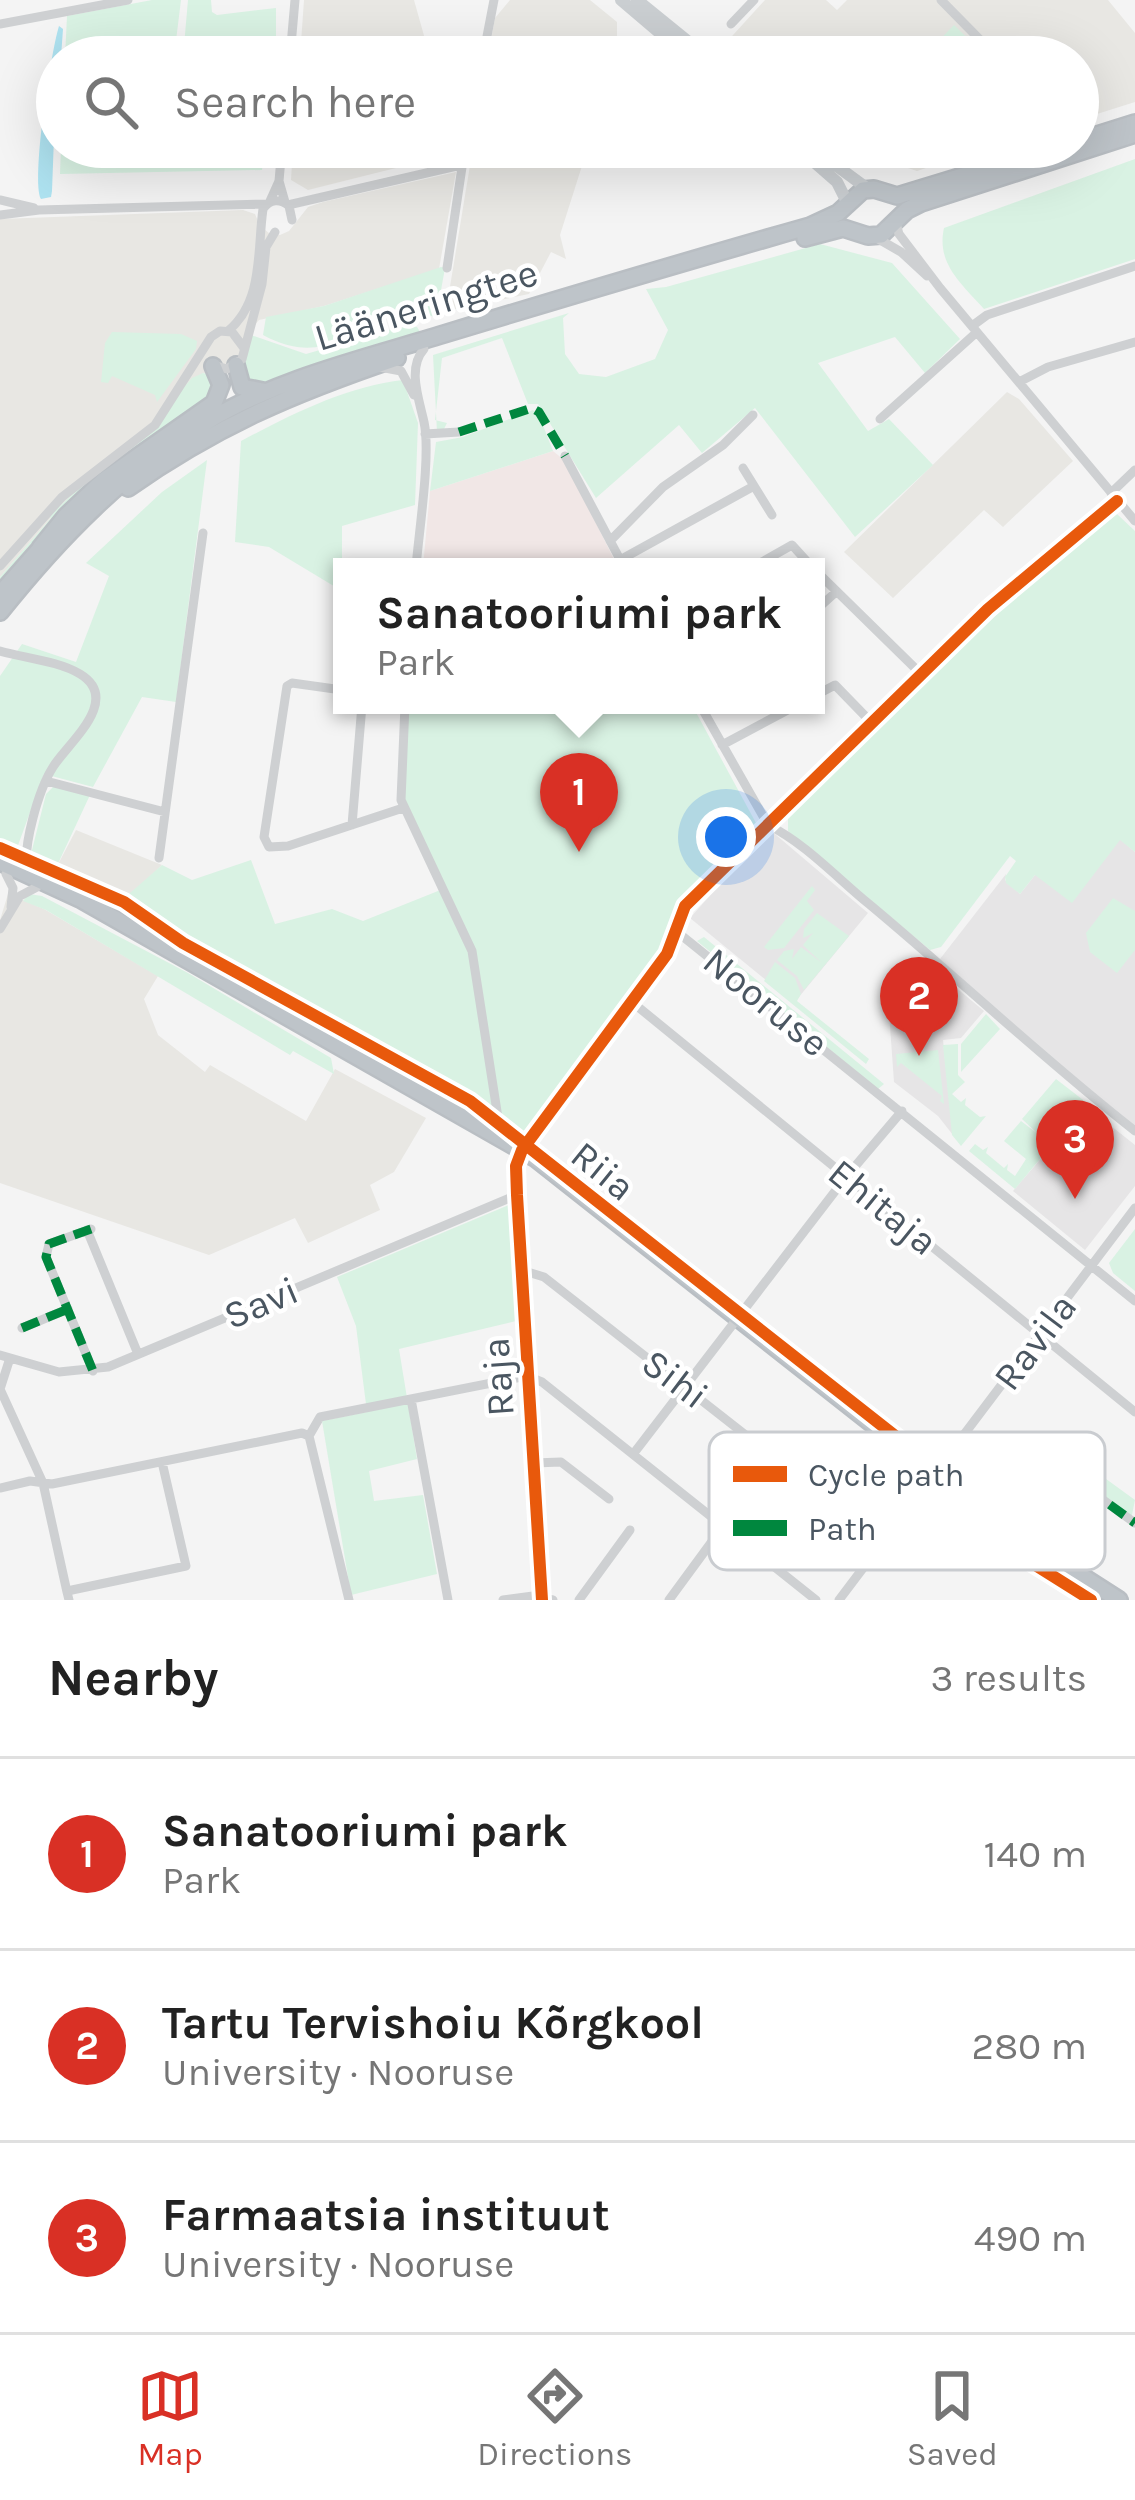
<!DOCTYPE html>
<meta charset="utf-8">
<style>
body{margin:0;font-family:Karla,sans-serif;background:#f6f6f6;color:#222}
.you{position:absolute;left:726px;top:837px;width:42px;height:42px;margin:-30px;border:9px solid #fff;border-radius:50%;background:#1a73e8;box-shadow:0 0 0 18px #1a73e833}
.badge{display:grid;place-items:center;width:78px;height:78px;border-radius:50%;background:#d93025;color:#fff;font-size:39px;font-weight:700}
.pin{position:absolute;translate:-50% -99px;filter:drop-shadow(0 3px 6px #0008)}
.pin::after{content:'';position:absolute;top:63px;width:42px;height:36px;background:inherit;clip-path:polygon(0 0,100% 0,50% 100%)}
.popup{position:absolute;left:333px;top:558px;width:492px;height:156px;box-sizing:border-box;display:grid;place-content:center;border-radius:0px;background:#fff;filter:drop-shadow(0 3px 9px #0005);font-size:39px;white-space:nowrap;color:#767676}
.popup b{font-size:45px;color:#222}
.popup::after{content:'';position:absolute;left:50%;top:100%;margin-left:-24px;border:24px solid transparent;border-top-color:#fff}
.list{margin:0;padding:0;list-style:none}
h2{display:flex;justify-content:space-between;align-items:center;height:156px;margin:0;padding:0 48px;font-size:51px}
h2 small{font-size:39px;font-weight:400;color:#767676}
.list li{display:grid;grid-template-columns:78px 1fr auto;gap:36px;align-items:center;box-sizing:border-box;height:192px;padding:0 48px;border-top:3px solid #e0e0e0}
.list b{display:block;font-size:45px;white-space:nowrap}
.list p{margin:0;font-size:39px;white-space:nowrap;color:#767676}
.list em{font-size:39px;font-style:normal;color:#767676}
.icon{flex:none;width:66px;height:66px;fill:none;stroke:currentColor;stroke-width:2;stroke-linecap:round;stroke-linejoin:round}
.map{position:relative;flex:none;width:1135px;height:1600px;overflow:hidden}
.search{position:absolute;background:#fff;box-shadow:0 12px 48px #0002;left:36px;right:36px;top:36px;height:132px;display:flex;align-items:center;gap:30px;box-sizing:border-box;padding:0 42px;border-radius:66px;color:#767676;font-size:45px}
.sheet{height:732px;background:#fff}
nav{display:flex;justify-content:space-around;align-items:center;box-sizing:border-box;height:168px;border-top:3px solid #e0e0e0;background:#fff;font-size:33px;color:#767676}
nav a{display:grid;justify-items:center;gap:6px}
nav .on{color:#d93025}
.map>svg:first-child{display:block}
.commercial{fill:#e8e7e3}
.education{fill:#e6e5e6}
.medical{fill:#f1e7e6}
.green{fill:#d9f2e3}
.water{fill:#aee2f0}
.lines{fill:none;stroke-linecap:round;stroke-linejoin:round}
.highway-casing{stroke:#b9bec3;stroke-width:20}
.minor{stroke:#ced0d2;stroke-width:9}
.major{stroke:#caced1;stroke-width:12}
.highway{stroke:#bec4c9;stroke-width:15}
.quiet{stroke:#00873e;stroke-width:9;stroke-dasharray:18 9;stroke-linecap:butt}
.cycleway-casing{stroke:#fff;stroke-width:20}
.cycleway{stroke:#e8590c;stroke-width:12}
.labels{text-anchor:middle;dominant-baseline:central;stroke-width:9;stroke-linejoin:round;paint-order:stroke}
.street-label{font-size:39px;fill:#4a5661;stroke:#fff}
.key{fill:#fff;stroke:#c9ccd0;stroke-width:3}
.key-label{font-size:33px;fill:#4a5661}
</style>
<div class="map">
<svg width="1135" height="1600" viewBox="0 0 1135 1600">
<rect width="100%" height="100%" fill="#f4f4f4"/>
<path class="commercial" d="M304,0h110l16,57h-130z
M510,0h80l27,22v35h-129l7,-39z
M765,0h61l11,10 10,-10h261l27,33v69l-57,18v-63h-341l-14,-11z
M293,147h161l-2,7 -144,36 -17,-10z
M473,147h115l-28,88 6,24 -15,-7 -22,42 -83,17z
M845,147h143l-71,24z
M456,172l-17,97 -115,37 -65,14 -7,8 -6,27 -20,17 -13,4 -10,-3 -49,58 -53,39 -50,48 -51,59v-358l243,-9 12,4 5,12 9,7 11,2 9,-4 19,-24 15,-5z
M1007,392l12,7 54,62 -70,66 -19,-17 -91,88 -49,-46z
M76,830l86,35 -28,27 -14,8 -65,-30z
M8,894l36,15 114,67 -14,23 14,36 47,37 5,-7 96,56 29,-52 91,49 -32,54 -24,13 10,25 -72,33 -13,-25 -86,37 -209,-72v-263z"/>
<path class="education" d="M769,829l99,84 -74,90 -104,-85z
M1120,839l15,13v275l-51,-39 -144,-129 66,-85 -1,6 15,14 15,-19z
M930,966l54,45 -23,27 -18,2 10,95 -15,-19 -44,-34 -5,-70z
M1096,1114l39,31v41l-50,64 -72,-59 43,-50 11,8z"/>
<path class="medical" d="M553,451l11,9 54,107h-195l7,-76z"/>
<path class="green" d="M152,0h29l-7,57 -59,-4 -1,4h-49l2,-41z
M188,0h23l1,12 5,3 59,-7v49h-93z
M954,25l33,32h-64z
M61,147h204l-3,23 -202,4z
M1135,159v100l-151,50c-22,-25 -48,-45 -40,-81z
M820,244l72,19 68,76 -35,34 -30,-36 -77,26 50,68 21,-12 44,46 -78,72 -100,-129 -53,45 -23,-28 -83,73 -58,-94h-10l-26,-66 -60,20 -7,62 12,3 -3,6 -7,3 -4,-77 136,-42 -6,5 2,36 14,20 27,3 49,-18 13,-29 -22,-41 20,-2z
M441,267l4,1 -9,50c-20,-9 -31,-11 -52,-2l-7,14c-45,14 -70,29 -114,5l3,-18 58,-11z
M406,325l11,2 5,8 -75,18 -89,33 -11,-2 -6,-17 10,-32 55,19z
M112,332l69,2 16,7 -1,8 -39,53 -2,-7 -43,-19 -4,7 -7,-1 4,-39z
M203,373l10,3 1,20 -214,193v-12l51,-59 -2,-2 37,-34 68,-51 24,-37 14,-16z
M403,380l15,43 -3,82 -73,21v65l-73,-44 -34,-5 6,-101c49,-26 106,-55 162,-61z
M533,410l6,5 14,36 -123,40 6,-49 27,-5z
M207,460l-31,242 -34,-5 -49,90 -49,-13 -27,74 -17,-7v-165l22,-32 54,18 33,-86 -23,-13 76,-71z
M1117,514l18,17v321l-15,-12 -48,63 -37,-28 -15,19 -14,-11 -1,-6 11,-16 -6,-5 -69,91 -11,3 -142,-119v-20l245,-231z
M408,705h284l64,118 -83,88 -11,38 -143,192 -406,-233 49,-43 30,15 59,-20 24,64 57,-15 31,12 80,-32 -39,-87z
M55,785l35,10 -35,75 -25,-12 16,-64z
M812,886l3,4 -8,11 7,9 -30,38 -16,2 -4,-3z
M29,894l13,2 146,77 143,85 3,16 -41,-23 -3,4 -244,-145 -23,-9z
M1113,898l22,13v39l-18,23 -27,-21 -4,-19z
M817,913l32,23 -45,54 -7,-14 -20,-16 7,-9 10,-2 -2,10 9,-12 21,16 -19,-18 10,-12 -10,5 1,-9z
M704,937l180,147 -6,5 -181,-148z
M775,962l20,16 6,16 -4,7 72,58 -3,5 -102,-83z
M986,1014l14,15 -39,43v-28z
M958,1044v31l7,7 -13,12 9,8 5,-4 -1,7 15,12 6,-1 -25,30 -9,-11 -9,-90z
M938,1050l6,54 -4,-3 2,-5 -41,-33 -4,4 -1,-13z
M1056,1079l44,34 -34,37 -11,-9 -40,48 -46,-38 6,-7 8,6 5,-3 -2,6 18,15 4,-4 -1,6 8,6 11,-17 -22,-18 17,-20 17,13 -16,-15z
M511,1204l5,117 -117,28 18,110 -48,12 5,30 49,-6 14,79 -86,21 -29,-174 45,-9 -11,-86 -19,-49z
M1135,1229v62l-22,-18 -4,-10z
M1058,1444l77,56 -4,20 -86,-64z"/>
<path class="water" d="M59,26l4,3 -2,28h-4l-5,134 -1,6 -10,2c-10,-19 10,-147 18,-173z"/>
<g class="lines">
<defs>
<path id="highway" d="M1078,141l57,-18
M805,238l38,-10 25,8 13,-1 26,-25 14,-7 214,-69
M236,365l6,22 21,4
M128,488c90,-63 166,-95 269,-130
M40,548l26,-32 37,-35 111,-78 7,-18 -8,-19
M0,594l46,-52
M0,612c59,-74 124,-141 206,-190 73,-44 157,-63 238,-88 122,-37 243,-73 366,-108l28,-13 25,-23 11,-1 23,7 161,-49
M0,862l82,38 453,258 364,287 61,53 159,102"/>
</defs>
<use href="#highway" class="highway-casing"/>
<path class="minor" d="M941,0l56,57
M0,24l128,-24
M731,24l23,-24
M290,57l5,-57
M483,57l11,-57
M279,181l3,-34
M0,200l34,8
M270,201l9,-20 6,21
M288,205l173,-40
M0,215l39,-5 228,-6
M895,220l4,14 41,54 195,233
M875,237l26,15 26,24
M447,268l18,-121
M972,326l15,-11 148,-49
M228,331c36,-30 29,-81 35,-122 7,-10 17,-11 26,-3l3,14
M213,365l14,4 15,-10 20,-75 4,-37 9,-15
M380,367l21,4 13,24
M1019,382l29,-15 87,-25
M880,419l97,-87
M425,434l34,-2
M565,456l59,111
M743,468l29,47
M1111,493l24,-23
M610,541l53,-54 60,-42 30,-30
M620,560l134,-74
M0,566l62,-69 93,-72 56,-88 9,-6 12,1 12,16
M416,567c3,-36 15,-113 8,-145 -5,-23 -17,-54 0,-73
M753,567l39,-22 20,22
M816,571l104,102
M816,610l20,-18
M0,651c24,7 59,10 80,23 43,26 -13,70 -27,93 -14,22 -32,82 -25,106
M342,690l-50,-7 -5,3 -23,151 5,10 19,-1 115,-38
M816,695l19,-10 35,36
M405,705l-4,95 71,151 29,186
M700,705l68,120c37,18 69,53 101,79 90,75 174,155 266,227
M722,745l75,-40
M46,781l119,31
M352,825l10,-120
M159,858l44,-325
M6,874l7,14 -2,19
M0,929l20,-33 17,-9
M676,931l459,370
M632,1002l503,410
M91,1229l-42,15 -3,13 47,114
M87,1230l51,124
M521,1270l23,7 337,264
M22,1328l46,-19
M0,1355l59,17 49,-5 409,-172
M10,1358l-10,31 43,94 24,109
M411,1399l37,201
M309,1436l11,-19 207,-41 15,6 274,218
M309,1436l40,164
M634,1453l212,-276 56,-66
M1056,1454l10,6 5,10 -5,3 -14,-6 -1,-7z
M534,1463l27,-1 48,37
M0,1488l30,-7 22,3 250,-51 7,3
M1021,1536l45,-63 69,50
M69,1600l-2,-8 5,-2 114,-24 -24,-104
M503,1600l30,-4 20,4
M542,1600l-25,-405 -1,-29 6,-16 145,-196 18,-48 303,-297 129,-108
M579,1600l51,-70
M669,1600l55,-75
M839,1600l296,-392"/>
<path class="major" d="M621,0l67,57
M637,0l70,57
M797,147l40,35 11,22
M811,147l57,42"/>
<use href="#highway" class="highway"/>
<path class="quiet" d="M459,432l73,-24 7,4 26,44
M91,1229l-42,15 -3,13 47,114
M22,1328l46,-19
M1056,1454l10,6 5,10 -5,3 -14,-6 -1,-7z
M1019,1539l47,-66 69,50"/>
<defs>
<path id="cycleway" d="M0,848l124,54 59,41 287,158 457,360 -12,14 2,8 69,51 105,66
M542,1600l-25,-405 -1,-29 6,-16 145,-196 18,-48 303,-297 129,-108"/>
</defs>
<use href="#cycleway" class="cycleway-casing"/>
<use href="#cycleway" class="cycleway"/>
</g>
<g class="labels">
<g class="street-label">
<text transform="translate(426 305) rotate(-17)">Lääneringtee</text>
<text transform="translate(766 1002) rotate(39)">Nooruse</text>
<text transform="translate(603 1171) rotate(39)">Riia</text>
<text transform="translate(883 1207) rotate(39)">Ehitaja</text>
<text transform="translate(261 1303) rotate(-23)">Savi</text>
<text transform="translate(1035 1342) rotate(-53)">Ravila</text>
<text transform="translate(498 1377) rotate(-94)">Raja</text>
<text transform="translate(675 1379) rotate(37)">Sihi</text>
</g>
</g>
<rect x="709" y="1432" width="396" height="138" rx="18" class="key"/>
<rect x="733" y="1466" width="54" height="16" fill="#e8590c"/>
<rect x="733" y="1520" width="54" height="16" fill="#00873e"/>
<g class="key-label">
<text x="808" y="1486">Cycle path</text>
<text x="808" y="1540">Path</text>
</g>
</svg>
<div class="you"></div>
<div class="pin badge" style="left:579px;top:852px">1</div>
<div class="popup"><b>Sanatooriumi park</b>Park</div>
<div class="pin badge" style="left:919px;top:1056px">2</div>
<div class="pin badge" style="left:1075px;top:1199px">3</div>
<div class="search"><svg class="icon" aria-label="search" viewBox="0 0 24 24"><circle cx="10" cy="10" r="6"/><path d="M15 15l6 6"/></svg>Search here</div>
</div>
<section class="sheet">
<h2>Nearby<small>3 results</small></h2>
<ul class="list">
<li><span class="badge">1</span><div><b>Sanatooriumi park</b><p>Park</p></div><em>140 m</em></li>
<li><span class="badge">2</span><div><b>Tartu Tervishoiu Kõrgkool</b><p>University · Nooruse</p></div><em>280 m</em></li>
<li><span class="badge">3</span><div><b>Farmaatsia instituut</b><p>University · Nooruse</p></div><em>490 m</em></li>
</ul>
</section>
<nav>
<a class="on"><svg class="icon" aria-label="map" viewBox="0 0 24 24"><path d="M3 6l6-2 6 2 6-2v14l-6 2-6-2-6 2zM9 4v14M15 6v14"/></svg>Map</a>
<a><svg class="icon" aria-label="directions" viewBox="0 0 24 24"><path d="M12 3l9 9-9 9-9-9zM9 14v-3h6M13 9l2 2-2 2"/></svg>Directions</a>
<a><svg class="icon" aria-label="saved" viewBox="0 0 24 24"><path d="M7 4h10v16l-5-4-5 4z"/></svg>Saved</a>
</nav>
